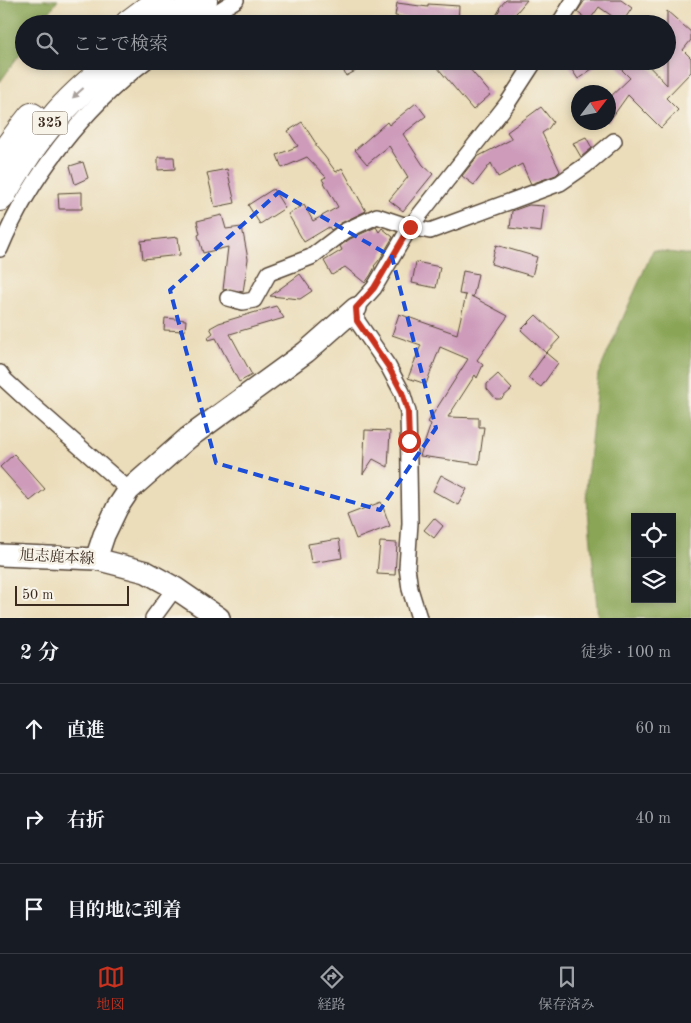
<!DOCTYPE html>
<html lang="ja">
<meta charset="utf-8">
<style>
body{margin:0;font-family:"Old Standard TT","Noto Serif JP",serif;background:#20242c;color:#f1f3f6}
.controls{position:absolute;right:15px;bottom:15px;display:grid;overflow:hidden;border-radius:0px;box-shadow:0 2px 8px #0003}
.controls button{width:45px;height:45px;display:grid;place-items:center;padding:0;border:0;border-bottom:1px solid #363941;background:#171b24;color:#f1f3f6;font:25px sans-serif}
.compass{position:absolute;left:571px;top:85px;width:45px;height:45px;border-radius:50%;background:#171b24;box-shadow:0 2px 8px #0003;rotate:58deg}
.scale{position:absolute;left:15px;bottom:12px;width:114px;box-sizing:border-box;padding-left:5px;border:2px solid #3b2a1e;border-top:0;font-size:14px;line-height:18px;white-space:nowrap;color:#3b2a1e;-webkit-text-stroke:4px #f7f3e8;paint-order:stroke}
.stop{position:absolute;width:15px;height:15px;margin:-11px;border:4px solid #c8321e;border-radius:50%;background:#fff}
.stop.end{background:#c8321e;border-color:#fff;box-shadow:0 1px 5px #0008}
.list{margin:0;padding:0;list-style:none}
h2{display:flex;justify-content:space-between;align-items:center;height:65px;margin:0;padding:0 20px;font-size:21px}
h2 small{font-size:16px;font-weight:400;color:#9ea1a6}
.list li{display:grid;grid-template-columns:32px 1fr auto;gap:15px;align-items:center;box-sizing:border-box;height:90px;padding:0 20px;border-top:1px solid #363941}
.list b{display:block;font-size:19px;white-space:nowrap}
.list em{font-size:16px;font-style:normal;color:#9ea1a6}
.icon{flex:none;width:28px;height:28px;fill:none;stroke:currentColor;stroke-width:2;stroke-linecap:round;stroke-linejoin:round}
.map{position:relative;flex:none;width:691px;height:618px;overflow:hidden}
.search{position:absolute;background:#171b24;box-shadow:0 2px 8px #0003;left:15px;right:15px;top:15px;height:55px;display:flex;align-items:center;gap:12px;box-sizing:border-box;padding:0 18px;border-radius:28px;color:#9ea1a6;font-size:19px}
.sheet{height:335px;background:#171b24}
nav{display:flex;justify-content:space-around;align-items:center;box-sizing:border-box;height:70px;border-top:1px solid #363941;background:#171b24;font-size:14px;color:#9ea1a6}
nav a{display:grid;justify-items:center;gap:2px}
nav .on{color:#c8321e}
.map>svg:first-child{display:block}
.forest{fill:#8aa556;stroke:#62683a;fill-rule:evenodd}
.building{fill:#ce9bbb}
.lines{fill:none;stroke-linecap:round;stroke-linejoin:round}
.street-casing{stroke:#554535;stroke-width:18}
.secondary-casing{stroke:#554535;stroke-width:24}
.highway-casing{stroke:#554535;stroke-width:30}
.street{stroke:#fff;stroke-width:15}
.secondary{stroke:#fff;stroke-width:21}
.highway{stroke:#fff;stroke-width:28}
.oneway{fill:#a79f9a}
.route{stroke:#c8321e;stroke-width:6}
.marked{fill:none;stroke:#1d4ed8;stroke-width:4;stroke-dasharray:10 6;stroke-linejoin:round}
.labels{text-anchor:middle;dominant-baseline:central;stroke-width:5;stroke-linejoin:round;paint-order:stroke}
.shield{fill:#f7f3e8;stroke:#73665b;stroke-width:1}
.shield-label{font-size:14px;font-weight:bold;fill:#3b2a1e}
.street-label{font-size:15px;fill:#3b2a1e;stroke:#f7f3e8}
</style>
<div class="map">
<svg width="691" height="618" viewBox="0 0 691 618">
<rect width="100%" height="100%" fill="#f7f3e8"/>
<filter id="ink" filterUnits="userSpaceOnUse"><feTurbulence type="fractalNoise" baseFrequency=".02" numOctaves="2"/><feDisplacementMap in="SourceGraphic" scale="10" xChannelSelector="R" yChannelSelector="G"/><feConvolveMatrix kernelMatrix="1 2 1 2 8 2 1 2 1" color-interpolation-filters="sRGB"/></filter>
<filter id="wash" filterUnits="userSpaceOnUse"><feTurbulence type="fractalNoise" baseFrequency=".0096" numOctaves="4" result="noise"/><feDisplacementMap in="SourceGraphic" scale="20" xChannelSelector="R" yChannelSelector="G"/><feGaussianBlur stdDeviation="1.12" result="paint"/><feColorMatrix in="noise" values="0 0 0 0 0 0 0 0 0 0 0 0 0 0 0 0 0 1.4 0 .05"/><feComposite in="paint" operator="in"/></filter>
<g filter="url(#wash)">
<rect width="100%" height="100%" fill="#ebddba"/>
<path class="forest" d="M0,0h58l-17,24h-17v24l-24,34z
M653,250l38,5v363h-93l-12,-129 12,-115zM635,517h37v82h-37z"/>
<g id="blocks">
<path class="building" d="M506,0h21l-20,24h-16l9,-15 -1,-1z
M585,0h36l11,8 -10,15 -23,-16 -10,14 -12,-9z
M397,3l31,4v-3l31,2 -1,18h-31v-3l-32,-5z
M667,11l24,21v8l-8,10 8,8v14l-25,26 12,12 -17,18 -33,-33 -20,28v-24l22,-21 -17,-17h31l23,24z
M339,61h36l-29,15z
M432,61h31l28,33 -18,16z
M566,61h37l-25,18z
M416,103l10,13 -23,18 20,31 10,9 -30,37 -14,-11 19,-23 -19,-31 -22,18 -12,-14 32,-28 2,3z
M541,107l12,15 -5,7 -6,4 18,38 -4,4 -25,9 -9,-20 -24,13 -7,-14 -17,22 -12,-9 15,-19 35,-18 -5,-7z
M302,122l15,23h-2l10,12 11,15 6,-4 24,43 -25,12 -10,7 -2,-3 -25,15 -16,-28 16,-9 9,16 25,-14 -16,-28 4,-2 -19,-20 -25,11 -5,-13 21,-9 -10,-15z
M586,137l6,11 -11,9 -8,-14z
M158,157h16l1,12 -17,1z
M83,162l5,16 -13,6 -5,-18z
M227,169l8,34 -20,4 -8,-34z
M273,189l12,19 -25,16 -12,-19z
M82,192v17h-23l-1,-16z
M529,205l15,1 -3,26 -31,-4 2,-17z
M222,215l4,14 16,-2 6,32 -5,33 -13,-3 -7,1 5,-43 -25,6 -5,-18 2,-1 -3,-13z
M376,227l3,5 3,-4 11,9 -13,22 -6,7 1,1 -5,9 -5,7 -20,-16 -13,8 -8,-14 18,-11 -2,-4 10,-7z
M178,237l2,18 -37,4 -2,-18z
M496,245l41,12 -5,19 -41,-12z
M416,262l24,5 -4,21 -24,-5z
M463,271l15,3 -5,23 -2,-1 37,20 -31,44 6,5 -6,13 -2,-3 -27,42 31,1v9h5l-5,37 -59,-8 11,-32 -3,-2 40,-63 -28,-12 -14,37 -18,-6 13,-33 -29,-10 7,-21 58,20 9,-39 -7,-1z
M300,274l12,17 -12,8 -30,-3z
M276,306l8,12 -54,16 22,41 -13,7 -23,-44 -7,2 -1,-3 5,-4 -3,-5 9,-5z
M536,315l24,23 -14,15 -25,-23z
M165,318l21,2 -1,11 -21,-1z
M546,353l12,10 -17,24 -13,-9z
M498,374l14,15 -11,10h-5l-9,-10v-5z
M365,430l25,1 -2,36 -15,-8 -10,15z
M14,454l31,35 -15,12 -30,-34z
M441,475l26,14 -9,16 -25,-14z
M381,502l9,24 -34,13 -9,-24z
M434,518l9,8 -9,12 -10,-8z
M339,539l3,19 -31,5 -3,-19z
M380,542l17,1 -2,32 -18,-1z"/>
</g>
</g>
<g filter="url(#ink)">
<use href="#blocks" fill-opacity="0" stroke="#554535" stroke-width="1"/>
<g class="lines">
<defs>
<path id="street" d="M198,24l38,-24
M559,24l15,-24
M0,249c29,-71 85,-142 146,-188
M228,298l15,4 11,-2 15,-27 42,-16 34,-26 32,-15 33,11 20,4 130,-48 26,-18 28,-24
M0,373l5,7 25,23 99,87
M153,618l22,-30
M419,618l-9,-29 -3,-22 3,-44 -2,-111 -6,-20 -14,-26 -31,-45 -1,-13 18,-20 36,-61 97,-123 28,-43"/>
<path id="secondary" d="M0,555l96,4 50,13 29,16 44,30
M96,559l8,-24 13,-27 12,-18 59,-52 118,-86 50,-44"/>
<path id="highway" d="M129,24l32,-24
M166,24l37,-24
M0,159l21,-28 11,-14
M0,197c16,-26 32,-54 53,-77 18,-22 40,-40 62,-59"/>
</defs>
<use href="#street" class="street-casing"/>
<use href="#secondary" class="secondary-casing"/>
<use href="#highway" class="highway-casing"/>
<use href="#street" class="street"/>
<use href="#secondary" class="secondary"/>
<use href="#highway" class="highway"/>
</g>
<defs><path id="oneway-solid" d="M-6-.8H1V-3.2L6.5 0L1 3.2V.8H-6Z" transform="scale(1.25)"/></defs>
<use class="oneway" href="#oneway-solid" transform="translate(78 93) rotate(138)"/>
</g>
<g class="lines" filter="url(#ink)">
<path class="route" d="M409,441l-1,-29 -6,-20 -14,-26 -31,-45 -1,-13 18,-20 36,-61"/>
</g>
<path class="marked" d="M279,192l113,65 44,171 -56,82 -164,-47 -46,-173z"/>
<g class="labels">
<rect class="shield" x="32.5" y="111.5" width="35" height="23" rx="4"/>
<g class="shield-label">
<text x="50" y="123">325</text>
</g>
<g class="street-label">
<text transform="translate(57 558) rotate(3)">旭志鹿本線</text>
</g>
</g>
</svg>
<div class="controls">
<button><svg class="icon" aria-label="locate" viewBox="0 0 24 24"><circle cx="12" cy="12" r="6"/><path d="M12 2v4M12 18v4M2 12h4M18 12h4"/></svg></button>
<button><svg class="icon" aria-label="layers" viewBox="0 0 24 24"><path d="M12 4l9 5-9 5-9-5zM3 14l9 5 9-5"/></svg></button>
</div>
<svg class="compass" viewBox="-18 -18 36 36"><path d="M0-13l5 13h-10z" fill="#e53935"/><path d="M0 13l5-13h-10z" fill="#9ea1a6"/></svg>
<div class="scale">50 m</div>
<div class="stop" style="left:409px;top:441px"></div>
<div class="stop end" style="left:410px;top:227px"></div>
<div class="search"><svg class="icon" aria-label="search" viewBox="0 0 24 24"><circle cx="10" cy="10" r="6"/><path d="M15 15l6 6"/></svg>ここで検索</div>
</div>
<section class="sheet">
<h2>2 分<small>徒歩 · 100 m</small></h2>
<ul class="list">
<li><svg class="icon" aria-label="ahead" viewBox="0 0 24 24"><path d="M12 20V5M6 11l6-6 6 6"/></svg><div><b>直進</b></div><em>60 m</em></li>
<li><svg class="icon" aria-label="right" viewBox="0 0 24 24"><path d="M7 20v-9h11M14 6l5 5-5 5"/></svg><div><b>右折</b></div><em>40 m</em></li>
<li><svg class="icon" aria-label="arrive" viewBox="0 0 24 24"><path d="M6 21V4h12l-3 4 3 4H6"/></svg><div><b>目的地に到着</b></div></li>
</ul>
</section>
<nav>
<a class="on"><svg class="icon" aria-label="map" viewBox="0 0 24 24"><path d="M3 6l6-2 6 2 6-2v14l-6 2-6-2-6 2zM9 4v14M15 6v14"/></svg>地図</a>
<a><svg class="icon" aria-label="directions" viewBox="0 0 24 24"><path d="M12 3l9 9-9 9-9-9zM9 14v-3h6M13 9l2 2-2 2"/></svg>経路</a>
<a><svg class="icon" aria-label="saved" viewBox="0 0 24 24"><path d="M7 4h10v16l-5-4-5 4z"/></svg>保存済み</a>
</nav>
